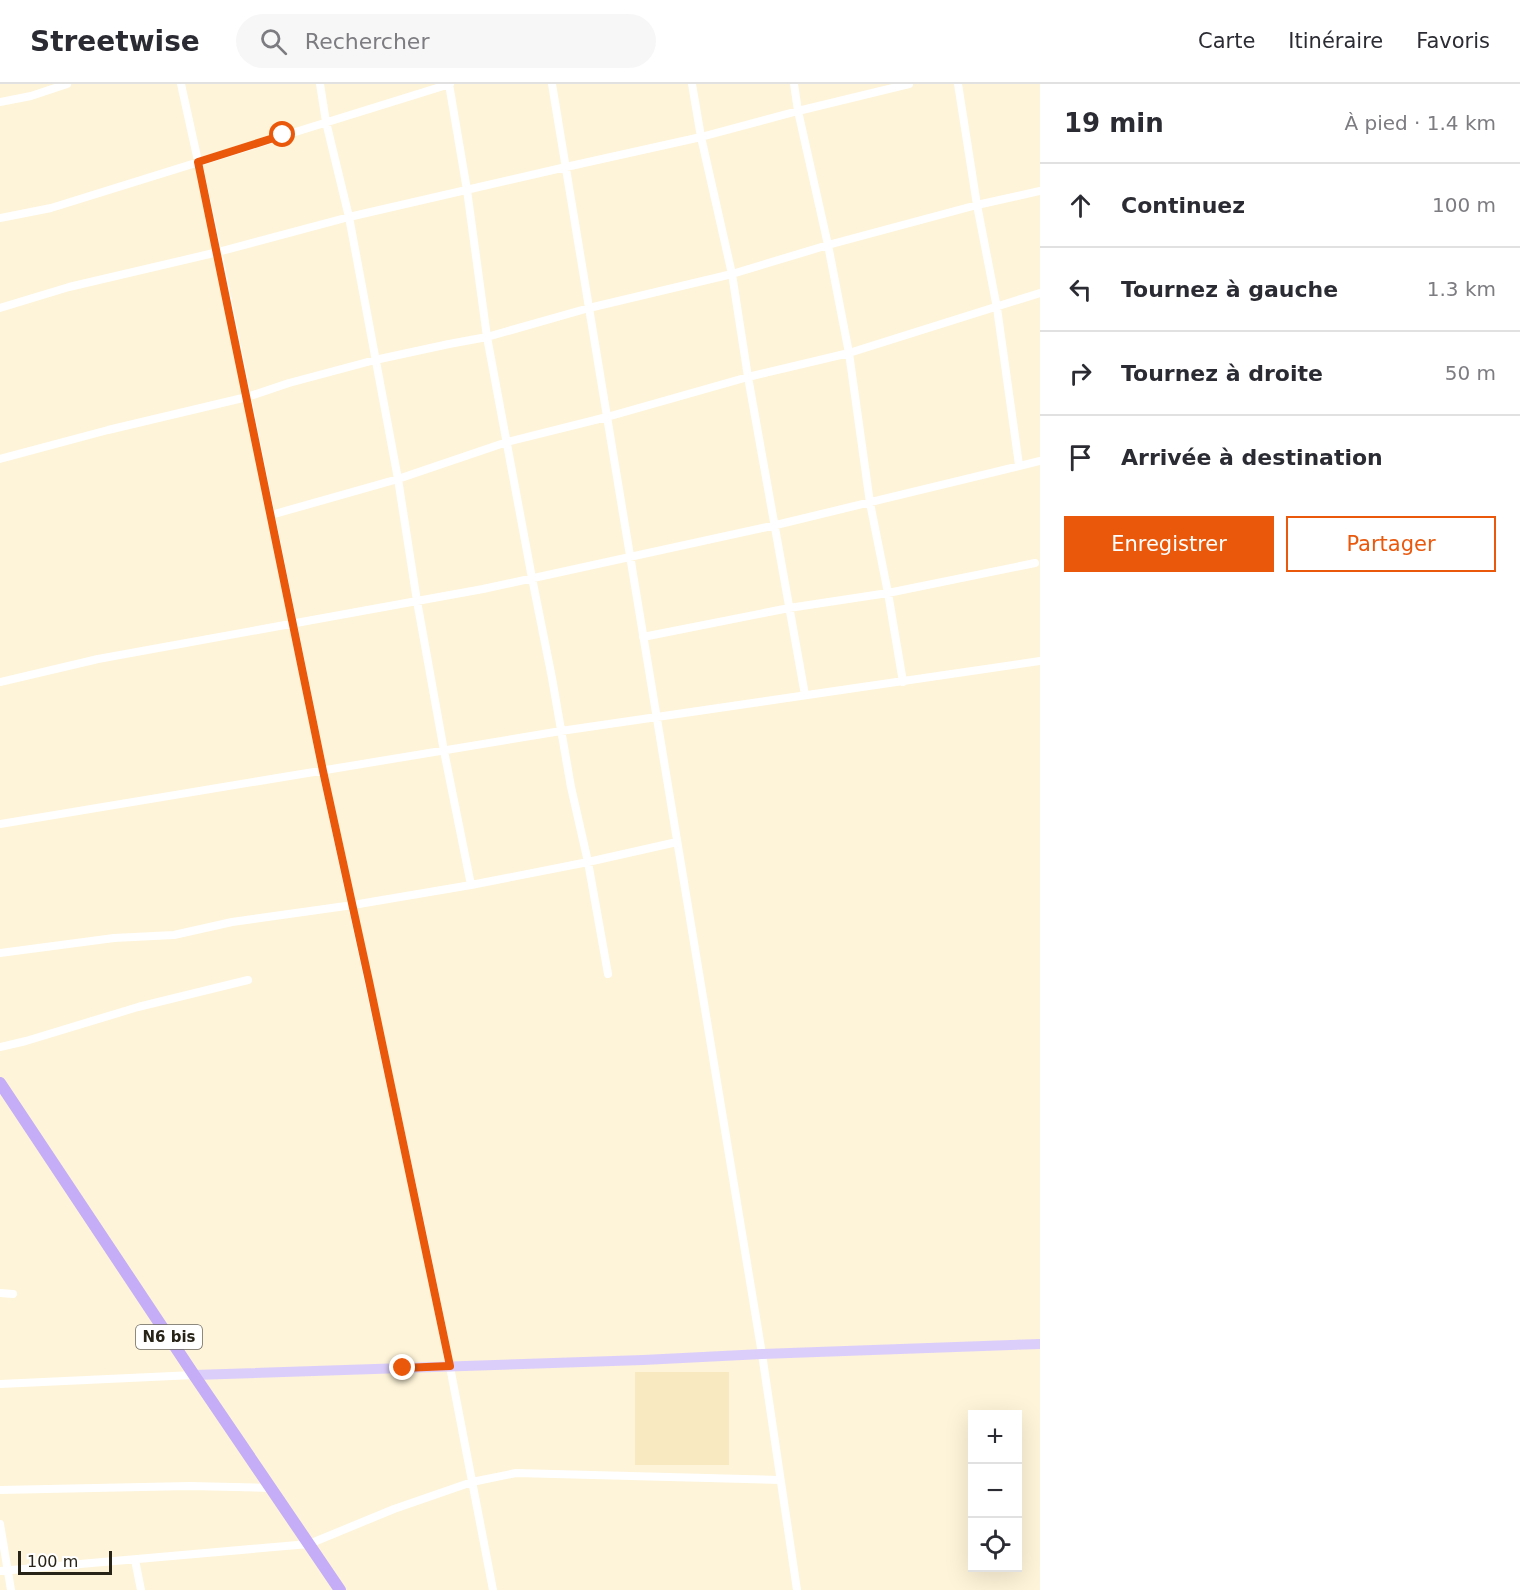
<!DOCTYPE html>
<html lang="fr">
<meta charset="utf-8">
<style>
body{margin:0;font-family:"DejaVu Sans",sans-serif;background:#f7f7f7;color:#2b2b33}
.controls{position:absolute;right:18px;bottom:18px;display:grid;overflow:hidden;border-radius:0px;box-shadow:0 6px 24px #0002}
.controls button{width:54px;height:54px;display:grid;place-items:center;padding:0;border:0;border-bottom:2px solid #e1e1e2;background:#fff;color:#2b2b33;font:30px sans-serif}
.scale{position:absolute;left:18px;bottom:15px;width:94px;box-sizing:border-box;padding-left:6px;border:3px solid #272317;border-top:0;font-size:16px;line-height:21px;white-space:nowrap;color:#272317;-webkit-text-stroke:4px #fff;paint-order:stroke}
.stop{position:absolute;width:18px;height:18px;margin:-14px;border:4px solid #ea580c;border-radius:50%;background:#fff}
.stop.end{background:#ea580c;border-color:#fff;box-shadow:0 2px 6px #0008}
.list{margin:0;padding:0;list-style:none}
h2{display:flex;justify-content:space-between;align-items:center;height:78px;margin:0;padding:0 24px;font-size:26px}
h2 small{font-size:20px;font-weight:400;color:#7c7c81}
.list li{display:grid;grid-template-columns:39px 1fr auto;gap:18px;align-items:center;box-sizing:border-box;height:84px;padding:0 24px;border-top:2px solid #e1e1e2}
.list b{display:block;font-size:22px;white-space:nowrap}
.list em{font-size:20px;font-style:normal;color:#7c7c81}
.actions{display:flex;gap:12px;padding:18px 24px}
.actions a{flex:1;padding:14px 0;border:2px solid #ea580c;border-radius:0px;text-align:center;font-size:21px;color:#ea580c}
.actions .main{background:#ea580c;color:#fff}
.icon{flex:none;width:33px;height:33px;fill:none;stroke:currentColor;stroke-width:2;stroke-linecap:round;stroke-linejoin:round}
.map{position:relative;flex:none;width:1040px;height:1506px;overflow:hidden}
header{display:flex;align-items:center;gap:36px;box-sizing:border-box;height:84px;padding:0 30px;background:#fff;border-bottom:2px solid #e1e1e2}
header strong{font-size:28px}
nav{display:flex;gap:33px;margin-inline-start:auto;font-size:21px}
.search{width:420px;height:54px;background:#f7f7f7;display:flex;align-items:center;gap:15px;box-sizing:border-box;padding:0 21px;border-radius:33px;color:#7c7c81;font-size:22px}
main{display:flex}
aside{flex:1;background:#fff}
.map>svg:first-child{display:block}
.built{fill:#f8e9c0}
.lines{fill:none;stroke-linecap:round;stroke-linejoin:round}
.minor{stroke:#fff;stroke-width:8}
.major{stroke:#dccefa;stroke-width:10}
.highway{stroke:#c5adf7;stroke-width:12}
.route{stroke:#ea580c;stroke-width:8}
.labels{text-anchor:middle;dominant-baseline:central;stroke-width:4.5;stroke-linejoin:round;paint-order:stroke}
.shield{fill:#fff;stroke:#68655d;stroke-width:1.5}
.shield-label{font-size:15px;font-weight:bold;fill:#272317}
</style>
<header>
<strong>Streetwise</strong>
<div class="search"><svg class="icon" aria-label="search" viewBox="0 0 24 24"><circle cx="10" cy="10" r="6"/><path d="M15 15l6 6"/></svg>Rechercher</div>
<nav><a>Carte</a><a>Itinéraire</a><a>Favoris</a></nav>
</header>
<main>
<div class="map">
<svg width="1040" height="1506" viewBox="0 0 1040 1506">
<rect width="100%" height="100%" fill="#fef4d9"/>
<path class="built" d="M635,1288h94v93h-94z"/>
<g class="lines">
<path class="minor" d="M181,0l37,168 105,519 100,464 27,132 43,223
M320,0l6,38 23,95 49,262 19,122 27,150 27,134
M449,0l18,106 20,147 45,241 20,100 19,109 17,75 20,112
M552,0l210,1270 35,236
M692,0l9,53 31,137 16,103 57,318
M794,0l4,27 30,134 21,108 21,150 18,90 15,89
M958,0l19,121 20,103 22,157
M0,18l31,-6 36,-12
M0,134l51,-10 399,-124
M0,224l69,-21 149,-35 131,-35 217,-50 135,-30 97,-26 111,-27
M0,375l108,-29 139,-33 42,-14 86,-23 74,-16 38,-7 102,-29 143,-34 96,-29 149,-40 63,-14
M271,431l127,-36 109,-37 100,-25 141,-40 101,-24 191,-60
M643,553l146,-29 99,-15 147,-30
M0,598l98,-23 385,-70 293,-64 264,-64
M0,740l561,-93 479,-70
M0,869l114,-15 60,-3 58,-13 121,-17 118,-20 117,-23 89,-20
M0,963l26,-6 112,-34 110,-27
M0,1209l13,1
M0,1300l194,-9
M0,1406l190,-4 82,2
M0,1440l11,66
M135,1476l6,30
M0,1487l309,-27 85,-35 78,-27 44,-9 264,7"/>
<path class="major" d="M194,1291l449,-15 119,-6 278,-10"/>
<path class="highway" d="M0,999l194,292 146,215"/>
</g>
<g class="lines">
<path class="route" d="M283,51l-85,27 125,609 46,210 81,385 -47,2"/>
</g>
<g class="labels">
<rect class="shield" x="136" y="1241" width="66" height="24" rx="4.5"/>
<g class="shield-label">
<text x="169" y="1253">N6 bis</text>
</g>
</g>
</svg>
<div class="controls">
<button>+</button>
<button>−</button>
<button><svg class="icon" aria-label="locate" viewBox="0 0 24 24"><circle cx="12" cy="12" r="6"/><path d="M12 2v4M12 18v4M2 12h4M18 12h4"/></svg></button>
</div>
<div class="scale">100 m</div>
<div class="stop" style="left:283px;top:51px"></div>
<div class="stop end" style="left:403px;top:1284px"></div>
</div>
<aside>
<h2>19 min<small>À pied · 1.4 km</small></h2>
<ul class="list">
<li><svg class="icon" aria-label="ahead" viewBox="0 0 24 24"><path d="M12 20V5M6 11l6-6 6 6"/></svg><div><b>Continuez</b></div><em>100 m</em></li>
<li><svg class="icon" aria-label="left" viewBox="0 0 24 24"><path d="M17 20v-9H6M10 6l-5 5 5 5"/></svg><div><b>Tournez à gauche</b></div><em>1.3 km</em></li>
<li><svg class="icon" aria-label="right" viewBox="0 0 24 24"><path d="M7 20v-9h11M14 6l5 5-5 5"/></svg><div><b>Tournez à droite</b></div><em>50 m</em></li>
<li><svg class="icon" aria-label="arrive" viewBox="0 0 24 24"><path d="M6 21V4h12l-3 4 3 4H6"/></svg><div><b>Arrivée à destination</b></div></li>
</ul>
<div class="actions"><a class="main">Enregistrer</a><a>Partager</a></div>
</aside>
</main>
